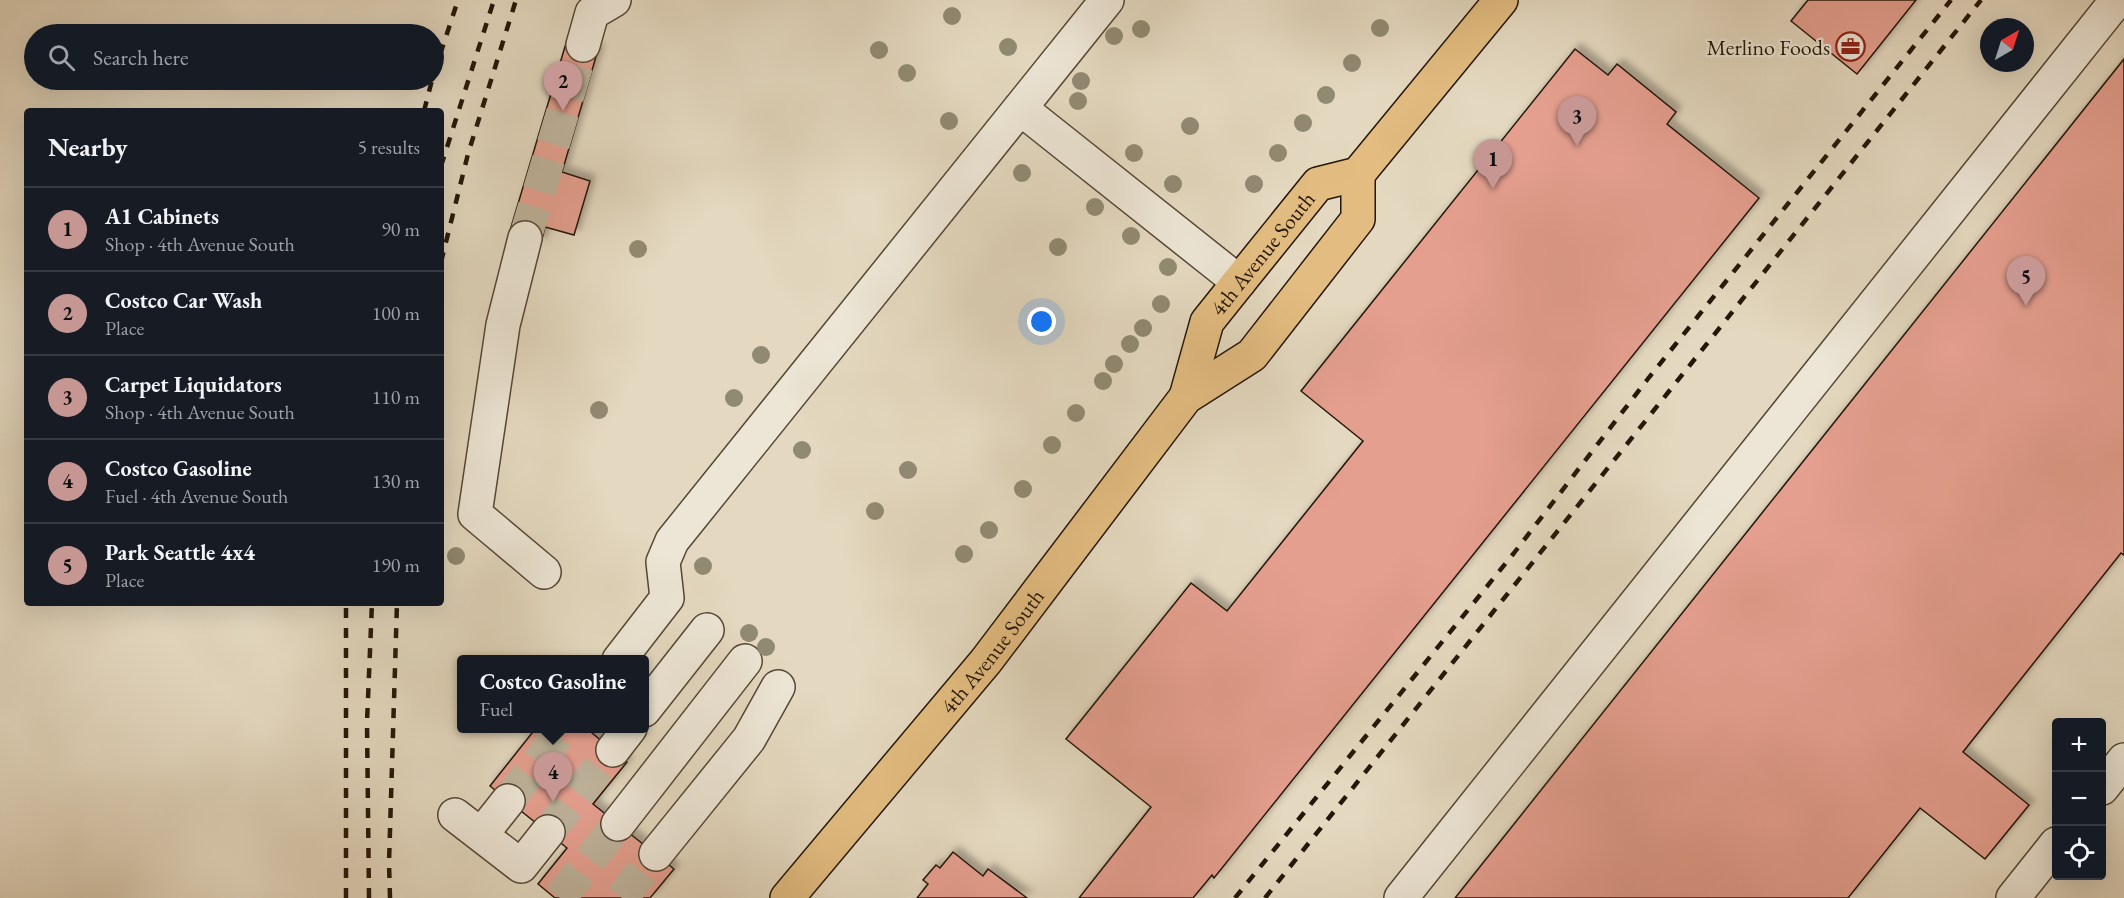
<!DOCTYPE html>
<meta charset="utf-8">
<style>
body{margin:0;font-family:"EB Garamond",serif;background:#20242c;color:#f1f3f6}
.controls{position:absolute;right:18px;bottom:18px;display:grid;overflow:hidden;border-radius:6px;box-shadow:0 6px 24px #0002}
.controls button{width:54px;height:54px;display:grid;place-items:center;padding:0;border:0;border-bottom:2px solid #363941;background:#171b24;color:#f1f3f6;font:30px sans-serif}
.compass{position:absolute;left:1980px;top:18px;width:54px;height:54px;border-radius:50%;background:#171b24;box-shadow:0 6px 24px #0002;rotate:39deg}
.you{position:absolute;left:1042px;top:322px;width:21px;height:21px;margin:-15px;border:4px solid #fff;border-radius:50%;background:#1a73e8;box-shadow:0 0 0 9px #1a73e833}
.badge{display:grid;place-items:center;width:39px;height:39px;border-radius:50%;background:#c59692;color:#111;font-size:20px;font-weight:700}
.pin{position:absolute;translate:-50% -50px;filter:drop-shadow(0 2px 3px #0008)}
.pin::after{content:'';position:absolute;top:32px;width:21px;height:18px;background:inherit;clip-path:polygon(0 0,100% 0,50% 100%)}
.popup{position:absolute;left:457px;top:655px;width:192px;height:78px;box-sizing:border-box;display:grid;place-content:center;border-radius:6px;background:#171b24;filter:drop-shadow(0 2px 4px #0005);font-size:20px;white-space:nowrap;color:#9ea1a6}
.popup b{font-size:22px;color:#f1f3f6}
.popup::after{content:'';position:absolute;left:50%;top:100%;margin-left:-12px;border:12px solid transparent;border-top-color:#171b24}
.list{margin:0;padding:0;list-style:none}
h2{display:flex;justify-content:space-between;align-items:center;height:78px;margin:0;padding:0 24px;font-size:26px}
h2 small{font-size:20px;font-weight:400;color:#9ea1a6}
.list li{display:grid;grid-template-columns:39px 1fr auto;gap:18px;align-items:center;box-sizing:border-box;height:84px;padding:0 24px;border-top:2px solid #363941}
.list b{display:block;font-size:22px;white-space:nowrap}
.list p{margin:0;font-size:20px;white-space:nowrap;color:#9ea1a6}
.list em{font-size:20px;font-style:normal;color:#9ea1a6}
.icon{flex:none;width:33px;height:33px;fill:none;stroke:currentColor;stroke-width:2;stroke-linecap:round;stroke-linejoin:round}
.map{position:relative;flex:none;width:2124px;height:898px;overflow:hidden}
.search{position:absolute;background:#171b24;box-shadow:0 6px 24px #0002;left:24px;top:24px;width:420px;height:66px;display:flex;align-items:center;gap:15px;box-sizing:border-box;padding:0 21px;border-radius:33px;color:#9ea1a6;font-size:22px}
.panel{position:absolute;background:#171b24;box-shadow:0 6px 24px #0002;left:24px;top:108px;width:420px;height:498px;border-radius:6px}
.map>svg:first-child{display:block}
.building{fill:#e59f8f;stroke:#241608;stroke-width:1.5;filter:url(#shadow)}
.lines{fill:none;stroke-linecap:round;stroke-linejoin:round}
.minor-tunnel{stroke:#beb29b;stroke-width:33;stroke-dasharray:33 16;stroke-linecap:butt}
.minor-casing{stroke:#544736;stroke-width:36}
.major-casing{stroke:#241608;stroke-width:36}
.minor{stroke:#ede6d6;stroke-width:33}
.major{stroke:#e2bc80;stroke-width:33}
.rail{stroke:#241608;stroke-width:4.5;stroke-dasharray:10 10;stroke-linecap:butt}
.tree{fill:#918a72}
.labels{text-anchor:middle;dominant-baseline:central;stroke-width:4.5;stroke-linejoin:round;paint-order:stroke}
.poi-label{font-size:22px;fill:#241608;stroke:#ede6d6;text-anchor:end}
.street-label{font-size:22px;fill:#241608;stroke:#ede6d6}
</style>
<div class="map">
<svg width="2124" height="898" viewBox="0 0 2124 898">
<defs>
<filter id="shadow"><feDropShadow dx="5.5" dy="-5.5" stdDeviation="3" flood-color="#0004"/></filter>
</defs>
<rect width="100%" height="100%" fill="#e4d9c0"/>
<filter id="stains"><feTurbulence type="fractalNoise" baseFrequency=".00333" numOctaves="4"/><feColorMatrix values="0 0 0 0 .2 0 0 0 0 .09 0 0 0 0 .02 0 0 0 .5 -.17"/></filter>
<radialGradient id="worn" r=".72"><stop offset=".6" stop-color="#630" stop-opacity="0"/><stop offset="1" stop-color="#630" stop-opacity=".3"/></radialGradient>
<path class="building" d="M1808,0h108l-59,74 -66,-53z
M567,40l31,10 -36,122 28,9 -16,54 -29,-8 -4,16 -32,-9z
M1575,49l33,26 9,-11 59,48 -9,12 92,74 -545,680 -2,-3 -19,23h-114l72,-91 -85,-68 125,-156 36,28 136,-170 -62,-50z
M2124,59v496l-3,-2 -158,199 66,53 -44,54 -65,-51 -72,90h-393z
M536,728h50l41,34 -34,42 81,65 -24,29h-95l-17,-14 29,-36 -77,-62z
M953,852l30,24 5,-7 39,29h-110l11,-14 -5,-4 13,-15 4,3z"/>
<g class="lines">
<path class="minor-tunnel" d="M525,238l58,-193
M508,801l56,-73
M548,832l65,-82
M560,898l58,-74
M622,898l34,-44"/>
<defs>
<path id="minor" d="M583,45l9,-32 22,-13
M1020,108l219,174
M525,238l-22,87 -28,189 69,58
M619,660l48,-62 -4,-36 9,-21 435,-541
M644,710l63,-80
M613,750l17,-22
M2102,788l22,-28
M455,815l66,51 27,-34
M618,824l127,-163
M481,835l27,-34
M656,854l93,-115 29,-52
M1401,898l716,-898
M2013,898l43,-54"/>
<g id="major">
<path id="s1" d="M1186,397l21,-75 32,-40 79,-98 40,-10 143,-174"/>
<path id="s2" d="M787,898l199,-237 200,-264 66,-42 106,-136v-45"/>
</g>
</defs>
<use href="#minor" class="minor-casing"/>
<use href="#major" class="major-casing"/>
<use href="#minor" class="minor"/>
<use href="#major" class="major"/>
<path class="rail" d="M434,73l24,-73
M424,111l8,-31
M441,166l53,-166
M441,262l27,-108 48,-154
M346,898v-295
M369,898l-2,-176 5,-119
M390,898l-1,-35 8,-260
M1235,898l279,-345 133,-173 304,-380
M1265,898l716,-898"/>
</g>
<g class="tree">
<circle cx="952" cy="16" r="9"/>
<circle cx="1380" cy="28" r="9"/>
<circle cx="1141" cy="29" r="9"/>
<circle cx="1114" cy="36" r="9"/>
<circle cx="1008" cy="47" r="9"/>
<circle cx="879" cy="50" r="9"/>
<circle cx="1352" cy="63" r="9"/>
<circle cx="907" cy="73" r="9"/>
<circle cx="1081" cy="81" r="9"/>
<circle cx="1326" cy="95" r="9"/>
<circle cx="1078" cy="101" r="9"/>
<circle cx="949" cy="121" r="9"/>
<circle cx="1303" cy="123" r="9"/>
<circle cx="1190" cy="126" r="9"/>
<circle cx="1134" cy="153" r="9"/>
<circle cx="1278" cy="153" r="9"/>
<circle cx="1022" cy="173" r="9"/>
<circle cx="1173" cy="184" r="9"/>
<circle cx="1254" cy="184" r="9"/>
<circle cx="1095" cy="207" r="9"/>
<circle cx="1131" cy="236" r="9"/>
<circle cx="1058" cy="247" r="9"/>
<circle cx="638" cy="249" r="9"/>
<circle cx="1168" cy="267" r="9"/>
<circle cx="1161" cy="304" r="9"/>
<circle cx="1143" cy="328" r="9"/>
<circle cx="1130" cy="344" r="9"/>
<circle cx="761" cy="355" r="9"/>
<circle cx="1114" cy="364" r="9"/>
<circle cx="1103" cy="381" r="9"/>
<circle cx="734" cy="398" r="9"/>
<circle cx="599" cy="410" r="9"/>
<circle cx="1076" cy="413" r="9"/>
<circle cx="1052" cy="445" r="9"/>
<circle cx="802" cy="450" r="9"/>
<circle cx="908" cy="470" r="9"/>
<circle cx="1023" cy="489" r="9"/>
<circle cx="875" cy="511" r="9"/>
<circle cx="989" cy="530" r="9"/>
<circle cx="964" cy="554" r="9"/>
<circle cx="456" cy="556" r="9"/>
<circle cx="703" cy="566" r="9"/>
<circle cx="749" cy="633" r="9"/>
<circle cx="766" cy="647" r="9"/>
</g>
<defs>
<symbol id="office-ring" viewBox="-11 -11 22 22"><circle r="9.5" fill="#ede6d6" stroke="#8f2418" stroke-width="1.5"/><path d="M-6-3h4V-5.5h4V-3h4V5H-6ZM-1-4.5V-3h2v-1.5ZM-6 0V1H6V0Z" fill="#8f2418"/></symbol>
</defs>
<g fill-rule="evenodd">
<use href="#office-ring" x="1834" y="30" width="33" height="33"/>
</g>
<g class="labels">
<g class="poi-label">
<text x="1830" y="47">Merlino Foods</text>
</g>
<g class="street-label">
<text stroke="none"><textPath href="#s1" startOffset="166">4th Avenue South</textPath></text>
<text stroke="none"><textPath href="#s2" startOffset="321">4th Avenue South</textPath></text>
</g>
</g>
<rect width="100%" height="100%" filter="url(#stains)"/>
<rect width="100%" height="100%" fill="url(#worn)"/>
</svg>
<div class="controls">
<button>+</button>
<button>−</button>
<button><svg class="icon" aria-label="locate" viewBox="0 0 24 24"><circle cx="12" cy="12" r="6"/><path d="M12 2v4M12 18v4M2 12h4M18 12h4"/></svg></button>
</div>
<svg class="compass" viewBox="-18 -18 36 36"><path d="M0-13l5 13h-10z" fill="#e53935"/><path d="M0 13l5-13h-10z" fill="#9ea1a6"/></svg>
<div class="you"></div>
<div class="pin badge" style="left:1493px;top:189px">1</div>
<div class="pin badge" style="left:563px;top:111px">2</div>
<div class="pin badge" style="left:1577px;top:146px">3</div>
<div class="pin badge" style="left:553px;top:802px">4</div>
<div class="popup"><b>Costco Gasoline</b>Fuel</div>
<div class="pin badge" style="left:2026px;top:306px">5</div>
<div class="search"><svg class="icon" aria-label="search" viewBox="0 0 24 24"><circle cx="10" cy="10" r="6"/><path d="M15 15l6 6"/></svg>Search here</div>
<section class="panel">
<h2>Nearby<small>5 results</small></h2>
<ul class="list">
<li><span class="badge">1</span><div><b>A1 Cabinets</b><p>Shop · 4th Avenue South</p></div><em>90 m</em></li>
<li><span class="badge">2</span><div><b>Costco Car Wash</b><p>Place</p></div><em>100 m</em></li>
<li><span class="badge">3</span><div><b>Carpet Liquidators</b><p>Shop · 4th Avenue South</p></div><em>110 m</em></li>
<li><span class="badge">4</span><div><b>Costco Gasoline</b><p>Fuel · 4th Avenue South</p></div><em>130 m</em></li>
<li><span class="badge">5</span><div><b>Park Seattle 4x4</b><p>Place</p></div><em>190 m</em></li>
</ul>
</section>
</div>
